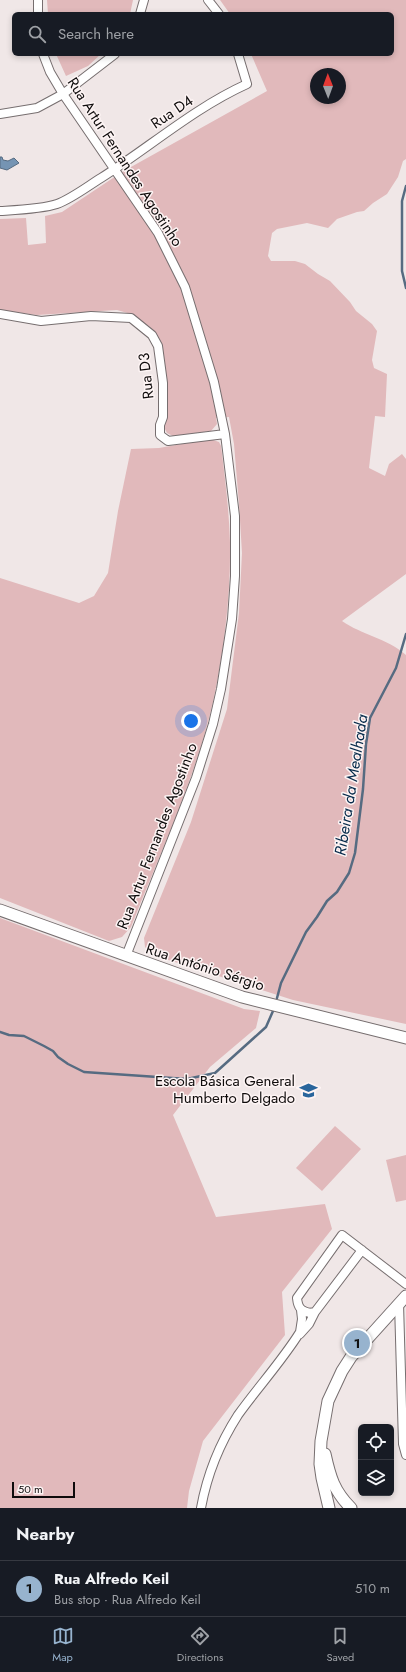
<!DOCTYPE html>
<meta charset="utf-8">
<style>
body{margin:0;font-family:Jost,sans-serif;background:#242831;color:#f1f3f6}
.controls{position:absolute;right:12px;bottom:12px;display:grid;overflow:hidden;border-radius:6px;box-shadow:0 2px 6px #0003}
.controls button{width:36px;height:36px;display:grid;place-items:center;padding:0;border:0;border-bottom:1px solid #363941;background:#171b24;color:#f1f3f6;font:20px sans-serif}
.compass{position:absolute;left:310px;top:68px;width:36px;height:36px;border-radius:50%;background:#171b24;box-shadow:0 2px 6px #0003;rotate:359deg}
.scale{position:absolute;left:12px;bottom:10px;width:63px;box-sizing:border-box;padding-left:4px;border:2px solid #0e0b0b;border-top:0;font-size:11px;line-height:14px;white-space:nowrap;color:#0e0b0b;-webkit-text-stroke:3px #fdf4f4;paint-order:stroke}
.you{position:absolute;left:191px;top:721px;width:14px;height:14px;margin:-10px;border:3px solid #fff;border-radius:50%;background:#1a73e8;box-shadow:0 0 0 6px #1a73e833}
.badge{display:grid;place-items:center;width:26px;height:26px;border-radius:50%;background:#97b3ce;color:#111;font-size:13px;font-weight:700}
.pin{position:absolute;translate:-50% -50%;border:2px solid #fff;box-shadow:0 1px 4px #0006}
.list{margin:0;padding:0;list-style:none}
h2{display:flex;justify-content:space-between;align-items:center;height:52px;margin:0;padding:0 16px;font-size:17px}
h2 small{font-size:13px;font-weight:400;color:#9ea1a6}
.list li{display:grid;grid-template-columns:26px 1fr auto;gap:12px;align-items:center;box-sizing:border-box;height:56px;padding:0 16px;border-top:1px solid #363941}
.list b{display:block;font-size:15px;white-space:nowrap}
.list p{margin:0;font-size:13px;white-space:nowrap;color:#9ea1a6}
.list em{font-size:13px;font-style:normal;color:#9ea1a6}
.icon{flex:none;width:22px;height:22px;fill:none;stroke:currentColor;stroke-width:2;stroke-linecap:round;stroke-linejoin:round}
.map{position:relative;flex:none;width:406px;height:1508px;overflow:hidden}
.search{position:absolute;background:#171b24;box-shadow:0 2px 6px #0003;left:12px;right:12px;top:12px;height:44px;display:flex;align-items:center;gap:10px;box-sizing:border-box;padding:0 14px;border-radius:6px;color:#9ea1a6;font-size:15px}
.sheet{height:108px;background:#171b24}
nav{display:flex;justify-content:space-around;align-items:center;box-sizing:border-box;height:56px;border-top:1px solid #363941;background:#171b24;font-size:11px;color:#9ea1a6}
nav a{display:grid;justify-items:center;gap:2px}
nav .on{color:#97b3ce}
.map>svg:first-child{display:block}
.green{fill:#e1b9bb;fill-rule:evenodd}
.water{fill:#7594b3;stroke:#566b81}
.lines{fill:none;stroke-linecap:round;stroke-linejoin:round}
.stream{stroke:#566b81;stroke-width:2.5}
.street-casing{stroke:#766e6f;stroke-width:10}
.secondary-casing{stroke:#766e6f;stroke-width:13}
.street{stroke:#fff;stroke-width:8}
.secondary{stroke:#fff;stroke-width:11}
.labels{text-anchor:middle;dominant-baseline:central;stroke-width:3;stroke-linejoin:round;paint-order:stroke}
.street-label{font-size:15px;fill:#0e0b0b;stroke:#fdf4f4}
.poi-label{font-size:15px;fill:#0e0b0b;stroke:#fdf4f4;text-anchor:end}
.water-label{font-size:16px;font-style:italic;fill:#062a4a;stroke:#fdf4f4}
</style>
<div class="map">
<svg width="406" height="1508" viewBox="0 0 406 1508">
<rect width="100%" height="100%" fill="#f0e7e7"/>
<path class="green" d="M47,0h86l-3,14h-82z
M220,0h186v159l-3,2 -5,16 -11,17 -14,9 -9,8 -7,1 -20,7 -9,9 -21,-5 -30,6 -5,4 -4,23 3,5h24l10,3 13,10 12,7 20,21 6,9 16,13 5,7 -5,29 2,8 13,6 -2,43 -10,-1 -6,52 16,8 4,-12 13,-10 4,5v115l-64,47c20,14 45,17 64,34v369l-113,-24 -140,-45 -8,-8 -1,-9 47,-116 36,-113 12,-96 3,-60 -3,-49 -5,-60 -5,-27 -13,1 1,6 -6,7 -38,5 -6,-3 -3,-6 2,-21 -9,-69 -7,-10 -19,-13 -14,-4 -80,5 -37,-5v-91l26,-1 2,27 18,-2 -1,-27 17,-4 60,-40 145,-81 -16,-37h141v-40h-162zM316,74h24v24h-24z
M56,54h45l-13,12 -22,10z
M210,439l9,3 2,4c4,32 8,64 9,96 1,51 -6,110 -17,160 -18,78 -53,151 -82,225l-9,10 -13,4 -109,-43v-320l79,25 15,-7 14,-23 10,-62 13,-62 28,-1z
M0,918l244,91 16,2 -4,17 -46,39 -37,48 43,102 109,-13 7,25 -50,63 3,43 -82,106 -14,50 -2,17h-187z
M335,1126l26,23 -39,42 -26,-23z
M406,1155v45l-10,2 -10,-42z"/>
<path class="water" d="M0,157h2l1,3 5,1 6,-3 5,5 -12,7 -7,-2z"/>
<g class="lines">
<path class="stream" d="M406,186l-4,15v70l4,17
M277,998l4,-15 25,-51 11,-15 10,-16 10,-9 12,-19 6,-20 8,-64 3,-45 4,-26 26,-50 10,-34
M0,1032l9,3 15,1 20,10 9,5 5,6 10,7 16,8 103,7 28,-6 51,-46 7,-16"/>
<defs>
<path id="street" d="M208,0l11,14
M38,14v-14
M140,14l4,-14
M43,54l7,18 13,22 95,139 27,54 29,95 11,52 10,82v60l-3,43 -11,70 -8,35 -17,54 -70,178
M0,114l37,-6 26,-14 52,-40
M0,211c16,-1 42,-2 57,-7 14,-5 31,-18 44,-26 49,-31 93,-70 146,-94l-9,-30
M0,314l41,7 50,-5 40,2 21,17 6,11 5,37v34l-3,8v10l8,6 57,-7
M362,1250l-47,62 -5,1c-9,-2 -12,-5 -13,-15l45,-63 64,49
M399,1303l4,141 3,11
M300,1334l9,-10 6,-12
M201,1508c6,-33 19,-65 37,-93 20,-28 44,-54 62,-83l2,-13 -1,-9"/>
<path id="secondary" d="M0,910l242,87 164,41
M325,1454c5,23 9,37 26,54
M329,1508l-7,-30 -2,-14 1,-23 7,-40 14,-30 9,-14 55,-61"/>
</defs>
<use href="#street" class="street-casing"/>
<use href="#secondary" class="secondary-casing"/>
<use href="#street" class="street"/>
<use href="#secondary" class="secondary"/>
</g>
<defs>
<symbol id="school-bare" viewBox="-9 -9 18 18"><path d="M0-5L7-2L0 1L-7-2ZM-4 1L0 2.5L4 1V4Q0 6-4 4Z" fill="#29659c" stroke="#fdf4f4" stroke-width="2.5" paint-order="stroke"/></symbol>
</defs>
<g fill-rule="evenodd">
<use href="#school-bare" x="296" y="1078" width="25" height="25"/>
</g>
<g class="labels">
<g class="street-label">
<text transform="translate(172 112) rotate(-34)">Rua D4</text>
<text transform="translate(125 162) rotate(57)">Rua Artur Fernandes Agostinho</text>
<text transform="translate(146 376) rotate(-96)">Rua D3</text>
<text transform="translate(157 836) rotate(-69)">Rua Artur Fernandes Agostinho</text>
<text transform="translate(205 967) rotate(18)">Rua António Sérgio</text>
</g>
<g class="poi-label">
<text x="295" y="1081">Escola Básica General<tspan x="295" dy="17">Humberto Delgado</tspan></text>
</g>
<g class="water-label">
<text transform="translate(351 785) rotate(-81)">Ribeira da Mealhada</text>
</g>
</g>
</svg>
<div class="controls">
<button><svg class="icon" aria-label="locate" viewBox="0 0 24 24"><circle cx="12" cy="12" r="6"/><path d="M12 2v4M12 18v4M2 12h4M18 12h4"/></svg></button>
<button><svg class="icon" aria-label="layers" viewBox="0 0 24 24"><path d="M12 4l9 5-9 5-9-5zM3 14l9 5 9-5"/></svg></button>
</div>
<svg class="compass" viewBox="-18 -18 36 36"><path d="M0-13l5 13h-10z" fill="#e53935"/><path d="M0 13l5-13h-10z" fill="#9ea1a6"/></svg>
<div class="scale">50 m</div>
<div class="you"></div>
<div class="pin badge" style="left:357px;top:1343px">1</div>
<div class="search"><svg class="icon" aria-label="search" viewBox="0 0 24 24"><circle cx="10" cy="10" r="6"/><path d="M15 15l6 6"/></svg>Search here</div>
</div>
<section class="sheet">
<h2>Nearby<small></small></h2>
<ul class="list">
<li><span class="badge">1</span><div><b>Rua Alfredo Keil</b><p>Bus stop · Rua Alfredo Keil</p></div><em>510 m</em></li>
</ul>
</section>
<nav>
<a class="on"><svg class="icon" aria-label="map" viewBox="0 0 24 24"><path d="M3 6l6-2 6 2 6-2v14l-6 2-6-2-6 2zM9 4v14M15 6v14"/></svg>Map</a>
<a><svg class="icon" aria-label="directions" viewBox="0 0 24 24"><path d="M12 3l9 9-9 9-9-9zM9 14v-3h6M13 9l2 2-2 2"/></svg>Directions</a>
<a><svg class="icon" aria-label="saved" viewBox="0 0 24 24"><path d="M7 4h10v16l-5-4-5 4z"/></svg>Saved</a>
</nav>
